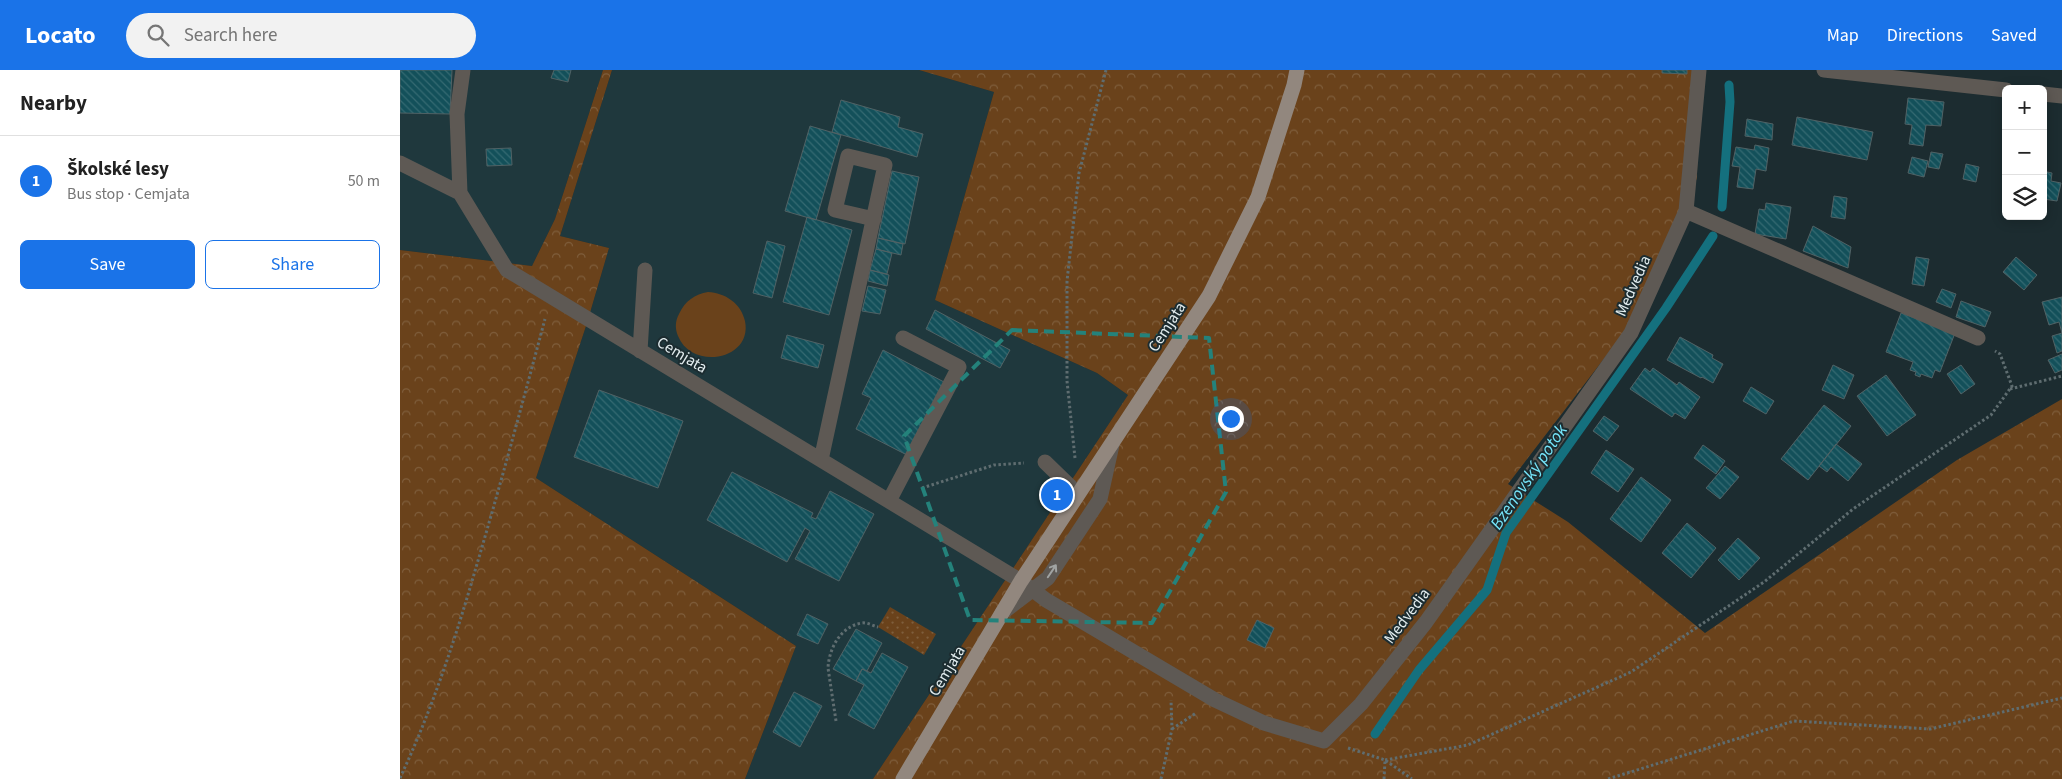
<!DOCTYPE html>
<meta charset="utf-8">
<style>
body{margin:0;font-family:"Source Sans 3",sans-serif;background:#f2f2f2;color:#222}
.controls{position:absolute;right:15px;top:15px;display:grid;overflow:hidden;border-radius:8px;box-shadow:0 2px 12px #0003}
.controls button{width:45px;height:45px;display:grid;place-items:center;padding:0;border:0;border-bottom:1px solid #e0e0e0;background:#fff;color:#222;font:25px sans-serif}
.you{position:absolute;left:830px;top:348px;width:18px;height:18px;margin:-12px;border:4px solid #fff;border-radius:50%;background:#1a73e8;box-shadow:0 0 0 8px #1a73e833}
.badge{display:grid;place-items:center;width:32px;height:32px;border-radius:50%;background:#1a73e8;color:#fff;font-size:16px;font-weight:700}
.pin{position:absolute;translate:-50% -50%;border:2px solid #fff;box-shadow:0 1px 5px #0006}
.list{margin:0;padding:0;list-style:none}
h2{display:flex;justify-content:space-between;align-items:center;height:65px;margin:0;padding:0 20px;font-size:21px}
h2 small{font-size:16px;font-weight:400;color:#767676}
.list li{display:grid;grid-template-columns:32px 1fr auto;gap:15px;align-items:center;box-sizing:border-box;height:90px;padding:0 20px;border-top:1px solid #e0e0e0}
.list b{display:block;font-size:19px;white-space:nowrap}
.list p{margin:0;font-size:16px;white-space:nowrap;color:#767676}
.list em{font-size:16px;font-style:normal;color:#767676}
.actions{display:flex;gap:10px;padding:15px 20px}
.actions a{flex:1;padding:11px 0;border:1px solid #1a73e8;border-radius:8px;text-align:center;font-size:18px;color:#1a73e8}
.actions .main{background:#1a73e8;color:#fff}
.icon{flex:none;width:28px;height:28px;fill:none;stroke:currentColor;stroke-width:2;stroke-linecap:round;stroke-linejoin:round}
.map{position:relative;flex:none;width:1662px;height:709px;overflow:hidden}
header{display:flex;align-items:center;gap:30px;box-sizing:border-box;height:70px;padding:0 25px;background:#1a73e8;color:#fff}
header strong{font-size:24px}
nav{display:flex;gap:28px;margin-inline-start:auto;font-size:18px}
.search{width:350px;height:45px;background:#f2f2f2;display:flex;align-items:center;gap:12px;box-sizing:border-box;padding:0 18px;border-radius:28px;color:#767676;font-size:19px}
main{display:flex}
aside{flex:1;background:#fff}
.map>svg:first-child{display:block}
.built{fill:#1f383d}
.grass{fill:url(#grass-dots)}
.forest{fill:url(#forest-crowns)}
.pitch{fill:#6a421b}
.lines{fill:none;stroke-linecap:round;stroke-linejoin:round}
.stream{stroke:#14707e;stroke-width:9}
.building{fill:url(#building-back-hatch);stroke:#506265}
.path{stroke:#5f6d70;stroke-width:3;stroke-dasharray:2.5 2.5;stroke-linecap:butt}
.minor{stroke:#5e5954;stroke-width:15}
.major{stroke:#92877e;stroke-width:15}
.oneway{stroke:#a0a3a2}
.marked{fill:none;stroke:#24827b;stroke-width:4;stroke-dasharray:10 6;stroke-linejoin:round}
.labels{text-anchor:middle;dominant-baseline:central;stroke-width:4;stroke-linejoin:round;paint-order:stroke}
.street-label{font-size:16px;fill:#e3edef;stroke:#1c2c30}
.water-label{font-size:18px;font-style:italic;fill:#76e5fa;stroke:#1c2c30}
</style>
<header>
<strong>Locato</strong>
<div class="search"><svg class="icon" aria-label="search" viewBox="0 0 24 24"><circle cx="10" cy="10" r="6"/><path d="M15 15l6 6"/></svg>Search here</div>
<nav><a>Map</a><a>Directions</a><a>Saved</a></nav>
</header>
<main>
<aside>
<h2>Nearby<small></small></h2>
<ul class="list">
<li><span class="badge">1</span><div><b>Školské lesy</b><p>Bus stop · Cemjata</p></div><em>50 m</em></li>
</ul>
<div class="actions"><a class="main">Save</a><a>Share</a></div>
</aside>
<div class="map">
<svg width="1662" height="709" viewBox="0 0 1662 709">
<defs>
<pattern id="grass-dots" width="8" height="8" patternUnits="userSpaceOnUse" patternTransform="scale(1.25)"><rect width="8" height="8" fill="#6a421b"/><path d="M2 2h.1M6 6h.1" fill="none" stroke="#7f5e3c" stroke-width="1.8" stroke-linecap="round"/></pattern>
<pattern id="forest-crowns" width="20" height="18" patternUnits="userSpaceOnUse" patternTransform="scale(1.25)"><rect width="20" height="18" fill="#6a421b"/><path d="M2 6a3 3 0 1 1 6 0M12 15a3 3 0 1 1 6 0" fill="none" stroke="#7f5e3c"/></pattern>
<pattern id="building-back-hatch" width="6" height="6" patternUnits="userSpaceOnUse" patternTransform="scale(1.25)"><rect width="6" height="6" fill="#13505a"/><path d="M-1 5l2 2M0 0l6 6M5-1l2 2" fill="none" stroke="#356a72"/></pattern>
</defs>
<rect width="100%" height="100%" fill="#1c2c30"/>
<path class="built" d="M0,0h203l-48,149 -23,47 -132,-16z
M212,0h307l75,22 -59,208 162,73 31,22 -255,384h-128l51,-133 -260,-168 51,-155 22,-75 -49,-12z"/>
<path class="grass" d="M490,537l46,27 -12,21 -46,-28z"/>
<path class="forest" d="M203,0h9l-52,166 49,12 -22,75 -51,155 260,168 -51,133h-345v-529l132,16 23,-47z
M519,0h779l-1,108 -48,122 -141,184 60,38 137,111 252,-173 105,-61v380h-1189l255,-384 -31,-22 -162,-73 59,-208z"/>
<path class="pitch" d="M308,222c17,1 33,11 37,29 8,39 -53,50 -67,15 -3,-7 -3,-15 1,-22 6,-13 16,-20 29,-22z"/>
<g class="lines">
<path class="stream" d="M1322,137l8,-105 -1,-17
M975,664l44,-64 68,-80 19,-57 160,-225 47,-72"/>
</g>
<path class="building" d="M0,0h52l-2,44 -50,-1z
M154,0h17l-3,12 -17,-4z
M1262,0h25v4l-25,-1z
M1508,28l36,4 -3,24 -15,-1 -3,21 -14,-2 3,-19 -7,-1z
M441,30l59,17 -2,10 25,7 -6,23 -85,-25z
M1397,47l76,15 -6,28 -75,-15z
M1347,49l26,5 -1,16 -27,-4z
M410,56l31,9 -25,85 -31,-9z
M1355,75l14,3 -3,23 -10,-2 -3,20 -16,-2 3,-20 -8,-1 4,-19 18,3z
M111,78l1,17 -25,1 -1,-17z
M1531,82l12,2 -4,15 -11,-2z
M1512,87l16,4 -4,16 -16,-4z
M1566,94l13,3 -3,15 -13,-3z
M492,101l27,6 -14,67 -27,-6z
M1643,101l9,2 -1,8 10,2 -4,18 -14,-2z
M1434,126l13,2 -2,21 -14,-2z
M1366,133l25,4 -5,32 -31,-5 4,-25 6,1z
M407,147l45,13 -23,85 -46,-13z
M1413,156l38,21 -3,21 -45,-17z
M478,168l25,6 -2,11 -25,-6z
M367,171l18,5 -13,52 -19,-5z
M476,179l16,4 -5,21 -17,-4z
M1516,187l13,2 -5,27 -12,-2z
M1616,187l21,18 -13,15 -21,-18z
M470,200l19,5 -2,11 -19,-5z
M468,216l18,4 -6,24 -18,-3z
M1542,219l14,5 -5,14 -15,-6z
M1662,227v54l-5,2 -5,-17 10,-3 -3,-11 -10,3 -7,-23z
M1561,231l30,11 -6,15 -29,-10z
M535,240l75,40 -10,18 -74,-39z
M1501,243l54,20 -15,39 -5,-2 -3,8 -11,-4 -1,3 -5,-2 1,-3 -6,-2 3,-8 -27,-10z
M387,265l37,10 -6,23 -37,-10z
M1280,267l33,18 -1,3 11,6 -10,19 -11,-6 -1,1 -34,-18z
M483,280l61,32 -37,73 -51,-26 15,-31 -9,-4z
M1662,284v16l-7,3 -7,-13z
M1433,295l21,10 -10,24 -22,-9z
M1561,295l14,19 -14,10 -14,-20z
M1245,298l5,4 3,-4 24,17 2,-3 21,15 -15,22 -10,-6 -3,4 -42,-28z
M1486,305l30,40 -29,21 -30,-40z
M1351,317l23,14 -8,13 -23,-13z
M199,320l84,31 -25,67 -84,-31z
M1424,335l27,21 -43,54 -27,-21z
M1204,346l15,10 -12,15 -14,-10z
M1436,374l26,20 -14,17 -17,-14 -4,5 -8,-6z
M1303,375l22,16 -9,13 -22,-16z
M1206,380l28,19 -16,23 -27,-19z
M1325,396l14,11 -19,22 -14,-11z
M332,402l81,41 -2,4 5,2 14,-28 44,23 -35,67 -44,-22 15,-28 -5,-3 -18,34 -80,-42z
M652,406l9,6 -8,13 -9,-6z
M1241,407l30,23 -30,42 -31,-23z
M1287,453l29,25 -25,30 -29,-25z
M1338,468l22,20 -21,22 -21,-20z
M407,544l21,10 -10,20 -21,-9z
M857,550l17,8 -9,20 -18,-8z
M456,559l26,14 -15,28 -5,-2 -6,12 -23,-12z
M482,583l26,14 -34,62 -26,-14 16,-30 -8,-4 6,-12 9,4z
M394,622l28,14 -22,41 -27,-15z"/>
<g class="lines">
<path class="path" d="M1610,319l52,-13
M675,388l-8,-77v-100l12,-108 27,-103
M522,418l72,-23 30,-2
M436,651l-8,-53c1,-20 13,-42 34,-45 5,-1 11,3 16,4
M772,659l24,-16
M948,678l37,12 27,19
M985,690l83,-15 163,-73 133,-90 89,-73 138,-94 21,-29 -12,-32 -5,-3
M0,708c32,-68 56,-141 77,-214 24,-81 46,-163 68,-245
M761,709l11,-50 -1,-29
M984,709l1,-18
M1208,709l186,-58 136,8 132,-31"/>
<path class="minor" d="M63,0l-6,44 3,79 47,77 514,311 25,19 169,100 49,23 60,18 37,-37 65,-82 205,-289 55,-122 13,-141
M1424,0l182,20
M1643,24l19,2
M0,93l60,30
M1286,141l292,127
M240,281l5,-81
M421,390l64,-295 -37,-9 -13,54 39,9
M645,392l33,32
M489,431l70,-134 -56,-29
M602,543l46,-35 52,-79 12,-54"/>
<path class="major" d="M503,709l118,-198 188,-285 49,-99 36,-112 3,-15"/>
</g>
<defs><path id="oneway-shaft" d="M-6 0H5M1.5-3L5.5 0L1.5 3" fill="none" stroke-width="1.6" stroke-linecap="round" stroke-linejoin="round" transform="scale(1.25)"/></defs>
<use class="oneway" href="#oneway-shaft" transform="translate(652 501) rotate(-56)"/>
<path class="marked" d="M612,260l197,8 17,154 -74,131 -182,-3 -66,-184z"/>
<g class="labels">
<g class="street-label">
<text transform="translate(1233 216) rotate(-66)">Medvedia</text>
<text transform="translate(767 257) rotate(-57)">Cemjata</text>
<text transform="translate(282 285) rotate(31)">Cemjata</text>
<text transform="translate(1007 546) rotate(-53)">Medvedia</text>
<text transform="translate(547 601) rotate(-59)">Cemjata</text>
</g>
<g class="water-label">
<text transform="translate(1129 407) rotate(-56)">Bzenovský potok</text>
</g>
</g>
</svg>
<div class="controls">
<button>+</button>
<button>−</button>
<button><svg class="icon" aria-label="layers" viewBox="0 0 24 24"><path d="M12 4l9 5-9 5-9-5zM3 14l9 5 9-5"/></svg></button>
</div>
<div class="you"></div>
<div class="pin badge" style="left:657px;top:425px">1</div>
</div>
</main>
